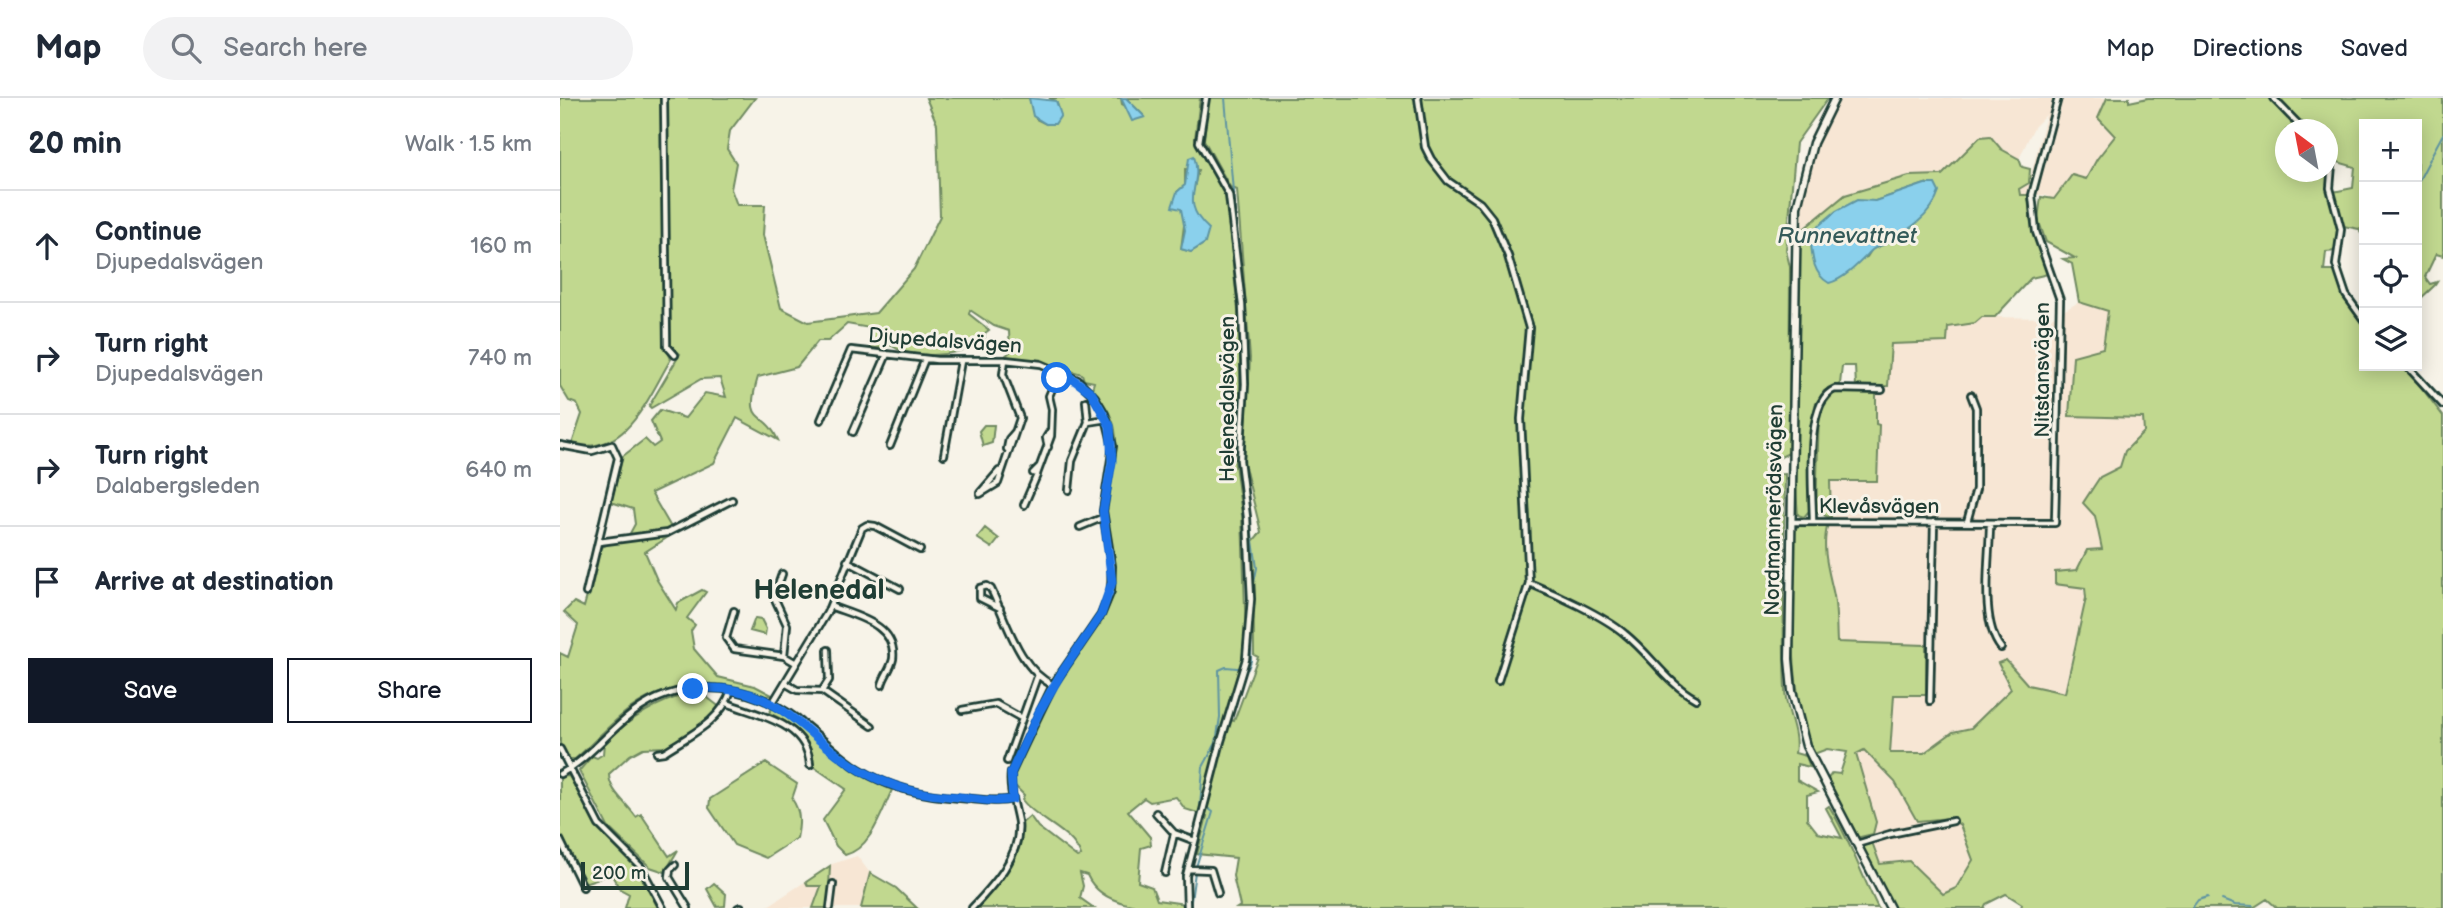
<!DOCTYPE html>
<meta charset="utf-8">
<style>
body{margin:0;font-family:"Balsamiq Sans",sans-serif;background:#f2f2f3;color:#1f2937}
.controls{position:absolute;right:21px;top:21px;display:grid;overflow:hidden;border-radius:0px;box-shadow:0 4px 18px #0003}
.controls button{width:63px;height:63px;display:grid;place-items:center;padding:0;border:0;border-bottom:2px solid #e0e1e3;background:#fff;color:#1f2937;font:35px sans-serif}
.compass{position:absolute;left:1715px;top:21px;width:63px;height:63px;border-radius:50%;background:#fff;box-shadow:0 4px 18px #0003;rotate:328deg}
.scale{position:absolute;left:21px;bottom:18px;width:108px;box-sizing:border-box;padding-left:7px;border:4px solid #1f3d34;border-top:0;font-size:19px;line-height:24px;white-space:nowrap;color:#1f3d34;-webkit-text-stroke:5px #f7f3e8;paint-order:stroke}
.stop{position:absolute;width:21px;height:21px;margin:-16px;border:5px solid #1a73e8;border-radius:50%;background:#fff}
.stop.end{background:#1a73e8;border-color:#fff;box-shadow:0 2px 7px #0008}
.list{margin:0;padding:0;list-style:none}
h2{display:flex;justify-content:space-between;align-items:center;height:91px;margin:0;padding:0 28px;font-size:30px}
h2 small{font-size:23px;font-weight:400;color:#747a83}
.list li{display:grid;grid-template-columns:46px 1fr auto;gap:21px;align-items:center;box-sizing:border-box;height:112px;padding:0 28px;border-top:2px solid #e0e1e3}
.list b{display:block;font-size:26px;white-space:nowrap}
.list p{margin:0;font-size:23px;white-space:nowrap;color:#747a83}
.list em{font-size:23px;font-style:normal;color:#747a83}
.actions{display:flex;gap:14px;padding:21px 28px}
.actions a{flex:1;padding:16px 0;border:2px solid #111827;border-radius:0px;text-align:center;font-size:24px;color:#111827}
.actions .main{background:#111827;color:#fff}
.icon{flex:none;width:38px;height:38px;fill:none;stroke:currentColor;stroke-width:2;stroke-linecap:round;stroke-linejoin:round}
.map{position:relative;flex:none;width:1883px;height:810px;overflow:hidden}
header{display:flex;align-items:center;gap:42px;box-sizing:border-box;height:98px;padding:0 35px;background:#fff;border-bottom:2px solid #e0e1e3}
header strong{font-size:33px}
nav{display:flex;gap:38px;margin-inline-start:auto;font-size:24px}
.search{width:490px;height:63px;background:#f2f2f3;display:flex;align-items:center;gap:18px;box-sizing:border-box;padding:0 24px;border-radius:38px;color:#747a83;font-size:26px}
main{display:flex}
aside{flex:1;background:#fff}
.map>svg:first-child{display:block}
.built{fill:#f7e6d4}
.green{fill:#c1d88f;stroke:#708a62;stroke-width:2;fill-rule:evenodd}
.water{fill:#8ad0ec;stroke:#5f95a2;stroke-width:2}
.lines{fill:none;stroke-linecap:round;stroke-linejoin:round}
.stream{stroke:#5f95a2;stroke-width:2}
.minor-casing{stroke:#1f3d34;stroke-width:10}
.major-casing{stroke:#1f3d34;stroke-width:11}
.minor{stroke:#f7f3e8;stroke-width:4.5}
.major{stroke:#f7f3e8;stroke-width:6}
.route{stroke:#1a73e8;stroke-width:9}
.labels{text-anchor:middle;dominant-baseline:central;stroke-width:6;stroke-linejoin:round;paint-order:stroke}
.street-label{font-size:21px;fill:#1f3d34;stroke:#f7f3e8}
.water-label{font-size:23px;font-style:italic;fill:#345a59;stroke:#f7f3e8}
.district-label{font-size:28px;font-weight:bold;fill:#1f3d34;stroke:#f7f3e8}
</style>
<header>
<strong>Map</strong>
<div class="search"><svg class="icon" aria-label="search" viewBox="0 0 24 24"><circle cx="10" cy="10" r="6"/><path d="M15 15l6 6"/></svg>Search here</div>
<nav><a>Map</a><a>Directions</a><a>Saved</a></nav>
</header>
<main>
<aside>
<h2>20 min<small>Walk · 1.5 km</small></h2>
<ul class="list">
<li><svg class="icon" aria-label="ahead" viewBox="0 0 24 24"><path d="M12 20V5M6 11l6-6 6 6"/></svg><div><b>Continue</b><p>Djupedalsvägen</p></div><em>160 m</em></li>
<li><svg class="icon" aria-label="right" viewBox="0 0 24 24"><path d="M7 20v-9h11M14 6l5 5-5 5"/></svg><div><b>Turn right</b><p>Djupedalsvägen</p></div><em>740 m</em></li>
<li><svg class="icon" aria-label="right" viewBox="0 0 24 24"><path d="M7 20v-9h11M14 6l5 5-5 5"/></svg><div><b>Turn right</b><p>Dalabergsleden</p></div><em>640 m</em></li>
<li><svg class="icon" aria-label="arrive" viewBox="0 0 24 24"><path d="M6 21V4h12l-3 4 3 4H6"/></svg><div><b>Arrive at destination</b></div></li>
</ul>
<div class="actions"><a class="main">Save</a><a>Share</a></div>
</aside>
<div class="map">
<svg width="1883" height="810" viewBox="0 0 1883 810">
<rect width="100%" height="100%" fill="#f7f3e8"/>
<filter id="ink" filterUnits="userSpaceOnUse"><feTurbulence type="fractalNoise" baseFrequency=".0143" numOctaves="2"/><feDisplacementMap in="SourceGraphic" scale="14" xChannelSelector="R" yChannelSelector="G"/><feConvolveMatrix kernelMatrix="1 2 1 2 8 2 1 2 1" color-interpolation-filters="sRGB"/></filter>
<g filter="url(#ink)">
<path class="built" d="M1278,0h269l-9,20 17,18 -18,23 -11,20 -15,-4 -17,24 -9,-4h-25l-1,-6 10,-6 17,-68 -12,12 -15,32 -18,-10 -35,2 -24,24 -33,1 -64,19 -45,37 2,-33 14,-56z
M1519,204l29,8 -5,39 -33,67 73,2 1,14 -19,19 -5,16 -20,10 -5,39 7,33 -15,1 -10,20 9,28 -21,95 -38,-8 -22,-25 -7,3 13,26 -40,39 -18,4 -29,21h-34l4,-58h32v-50l-89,-3 -4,-49 -7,-34 -1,-24 6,-17 -1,-37h47l2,-56 -3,-1v-37l12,-2 3,-41 55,-2 2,-15 27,-4 7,-6 69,1z
M1304,652l31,32 22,39 33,-4 10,8 13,35 -17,28 -13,6 -34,-33 -29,3 -8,-22 -16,-89z
M297,758l13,17 -9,35h-96l67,-44z"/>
<path class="green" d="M0,0h102l4,249 5,12c-24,40 -44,98 -99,85l10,-30 -5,-10 -8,-3 -9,-15z
M106,0h89l-25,33 -3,18 9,14 -5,26 6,16h28l-2,30 18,73 27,14 68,-9 38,-44 26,-53 -3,-92 -11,-26h103l7,21 10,5 13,-15 -3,-8 -7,-3h72l1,6 23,13 -19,-19h74l-5,41 30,52 15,137v68l-6,61 8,58 4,125 -3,25 -19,53 10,3 24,-64 -4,-2 -1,-114 8,-9 -17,-69 6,-105 -13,-168 -7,-3 -26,-47 4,-42h620l-32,45 -10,107 4,17 -1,186 -15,7 -2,15 13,-1c-1,72 -3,144 0,216 1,23 14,41 10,63l11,3 4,11 -13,-3v16l21,12 -11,3v24l11,14 24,5 -16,-30 3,-2c20,32 32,68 49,102h-641l3,-2 -7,-30 3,-18 -39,-4 10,-38 -22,-7 -9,-12 -26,5 -6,-4 -16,13 22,26 1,8 -10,3 -3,34 14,5 5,13 29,4 -1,4c-39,0 -83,0 -98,-33l-7,-2 3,13 -3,12 14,10h-116c20,-24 47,-52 44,-85l8,-7 8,11 39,30 4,-1c-9,-26 -43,-35 -59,-56l2,-5 -9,-9v-13c15,-35 29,-69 50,-101 15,-24 37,-45 46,-72 10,-28 -2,-57 -4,-85 -2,-29 13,-56 8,-85 -3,-16 -12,-29 -23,-41l2,-7 -10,-2 -2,-6 -48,-14 -29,-4 5,-4 -1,-21 -15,-5 -24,-16 -1,4 20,16 -4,3v11l-10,-1c-20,15 -63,16 -85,2l-8,3 -12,-1v-19l-23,-4 -19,17h-10l-21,26 -39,10c-15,50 6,31 20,63l-41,-22 -23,45 -63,30 21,36 -19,8 20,-3 -28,18 12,28 19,30 2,-7 24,-13 4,2 -19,26 8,7 -4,6 3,18 24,28 37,9 17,9 -6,1c-46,-15 -94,-17 -135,12 -20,14 -37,35 -56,51h-7l-8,-14v-92l8,4 10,-32 -14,-13 10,-10 10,5 16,-59 8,-4 -1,-2 21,-5 7,-13 -2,-15 -22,-7 12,-46 22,-17 8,8 7,-5 -9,-21 9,-11 25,8 20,-25 21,4 -6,-19 -19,1 -50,29 -2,-2 31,-52 -10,-8zM625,71l13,1 -7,31 14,42 -14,9 -10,-3 4,-31 -8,-26 8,-7z
M1547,0h22v4l19,-4h122l31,31 -15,1v42h42v-13c4,11 -2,21 0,33 6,26 12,30 8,59l-10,1 -2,19h11l11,28 18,23v44h41l38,50v492h-166l-10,-9 -14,9h-232l1,-4 -16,-10 -20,10 -2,4h-90l-31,-58 1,-5 8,-3 8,22 29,-3 34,33 13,-6 17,-28 -13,-35 -10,-7 -33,3 -22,-39 -31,-32 -8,4 20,68 -3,12 -17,4 -29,-58 5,-7 8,1 7,-22 -20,-3 -13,5 -3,-7c-25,-71 -17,-144 -16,-218l5,-4 28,-1c-7,22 0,45 5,67 4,16 3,34 4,51l89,3v50h-32l-4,58h34l29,-21 18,-4 40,-39 -13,-26 8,-3 22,25 37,8 21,-95 -1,-10 -30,-4v-12l22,-2 10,-20 15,-1 -7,-33 -12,-13 17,-26 20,-10 5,-16 19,-19 -1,-14 -74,-2 4,-60 30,-8 5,-37 -29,-9 -7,-38 -9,-5 12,-1 -29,-16 -8,-23 3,-22 13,2 18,-24 14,4 11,-20 18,-23 -17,-18z
M1717,0h166v158l-7,-2 -11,23 5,7 7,-2 -2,3 -18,17v-178h-53v114l-5,-9 -16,-3 -10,-34 20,-4 2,-21 -21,-6 -6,-10v-21l-20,-1z
M1430,38l11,13 18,10 3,8 8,2 -1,14 -10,6 1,6h8l2,23 18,56 -17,4 -36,39h-13l-7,6 -27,4 -1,15 -56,2 -3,42 -32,1 -1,-21h-13l-2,18 -16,7 -9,14 -6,106 -5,6 -6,-2 -3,-38 5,-245 45,-37 64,-19 33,-1 38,-38zM1365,86l-46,63 -7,2 -5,8 -10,4 18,-60z
M1275,294l41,1v31l3,1 -2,56h-47l1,37 -15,-6 3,-100z
M424,327h10l-2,18 -9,3 -4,-15z
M425,430l14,11 -7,9 -15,-10z
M195,520l6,1 5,10 -1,6 -15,-4z
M128,596l16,1 17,13 -14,13 -42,26 -22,1 -13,7 -21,19c0,17 17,28 27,43l5,-3 28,42 9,-6 -13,22 -15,-5 -42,-40 -29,-56 13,-15 5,2 6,-4 1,-11c24,-23 51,-41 84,-49z
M213,609c42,25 73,63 119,83 -10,21 -21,59 -47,65l-9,-9 -13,-26 23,-31 -32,-22c0,-27 -22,-44 -45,-54z
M206,665l31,21 -5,15c9,13 8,24 5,39l-31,20 -32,-13 -25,-37 1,-9z
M9,678l26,48 41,43 22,41h-33l4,-14 -9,-5 -9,-15 -27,9 -24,-47v-59z
M270,768l-2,42h-15l8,-22h-13l-2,-4z
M310,775l26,15 21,20h-56z
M154,785l12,11 -1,12 -8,1 -10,-18z"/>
<path class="water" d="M469,0l27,3 5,14 -6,9h-9l-13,-8z
M561,0h5l19,19 -13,4z
M634,58c10,31 -17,44 15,73l-4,14 -14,9 -10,-3 4,-19 -4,-21 -9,-2 5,-15 8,-7 4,-27z
M1365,86h10l4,8c-8,25 -32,39 -54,52 -4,2 -11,3 -14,7 -10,10 -26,28 -42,32 -18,-10 -17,-31 -19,-50l26,-22 21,-11 18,1z"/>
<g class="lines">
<path class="stream" d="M665,0l14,163
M1871,58l12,-22
M1857,86l13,-25
M685,224l2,63 -2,33
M686,395l11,75 -4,19
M640,709l3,-40 13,-24 4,-26 -1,-47 7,-3 22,2 3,-8 1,-51
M636,769l17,-55 -4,-3
M1662,802l13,5 18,1
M630,810l5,-36
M1632,810l6,-8 10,-3"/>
<defs>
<path id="minor" d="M104,0l3,248 8,9
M858,0l7,49 6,12 17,22 32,22 12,15 16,38 21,72 -8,91 8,164 -31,98
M1713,0l31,32
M1768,57l4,9 -2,24 11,41 -5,36 10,30 18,25
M1847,268l36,39
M261,322l30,-70 86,10h68l36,4 37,16 17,17 10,17 8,32 -10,65 9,55 -1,25 -10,24 -48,70 -42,88c-2,17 4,32 7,49 4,33 -25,64 -46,86
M528,324l19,-3
M293,334l34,-78
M0,347l32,6 20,-6 6,13 -32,135
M330,348l35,-87
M488,349l-2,-9 5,-8
M447,351l2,-10 6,-7
M384,357l17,-94
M480,368l-7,7 4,1 14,-38 1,-27 -3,-13 11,-26
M509,392l3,-29 16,-39 -2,-21
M420,395l19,-22
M420,396l18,-11 22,-65 -17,-44 2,-14
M464,407l13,-30
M1231,424l264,1 5,-223 -24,-68 -4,-37 26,-97
M1253,424c0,-30 -10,-121 22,-133l47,1
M1407,424l9,-33v-81l-5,-13
M1430,426c0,33 -11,97 11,124
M520,429l24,-10
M39,444l68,-9 65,-33
M287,463l53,28
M222,476l-8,23 13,28 -3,31
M969,485c27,11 75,33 96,51 26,21 42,49 71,65
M270,508c25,10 67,18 63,53 -2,10 -9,17 -11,26
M440,510l-20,-10v-10l7,-2 4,3c16,33 28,80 62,96
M174,513l-8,27 8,11 50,7 12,7
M225,585l12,7 25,1 50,35
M262,593l7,-11 -1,-30
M1370,603l4,-179
M167,605c32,13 80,19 83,62
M212,606l55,-91 35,-85 5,-3 8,1 45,24
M402,612l34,-6 25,14
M0,651l39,76 42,42 22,41
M97,655l7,-1c26,-17 58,-31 67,-62
M447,663l30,-84
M0,676c40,-21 61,-64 106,-79 47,-16 97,-3 135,27 20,15 37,34 58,47 32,20 64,26 101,29 17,1 36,5 53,1
M596,715l18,20 21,8
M0,742l23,47
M1297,746l33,-10 63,-13
M115,767l-5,5 -1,7 19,31
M628,771l23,1 7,23
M605,775l9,-39
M178,810l3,-1
M270,810l3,-24
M627,810l-1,-32 35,-135 25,-82 5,-60 -4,-82 -7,-57 5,-76 -3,-79 -13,-110 -30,-53 7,-44"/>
<path id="major" d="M1275,0l-22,45 -16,64 -8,452 3,32 14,55 84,162"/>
</defs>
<use href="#minor" class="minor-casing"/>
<use href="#major" class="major-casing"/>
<use href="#minor" class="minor"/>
<use href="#major" class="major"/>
</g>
</g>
<g class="lines" filter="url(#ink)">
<path class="route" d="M133,591c85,-9 107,46 169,82 32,18 61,24 97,26 18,2 36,6 54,2l-2,-26 28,-61 23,-40 39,-57 11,-33 -9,-71 9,-49 -2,-36 -19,-34 -31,-22 -3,8"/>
</g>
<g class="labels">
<g class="street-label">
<text transform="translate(385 243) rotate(4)">Djupedalsvägen</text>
<text transform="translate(1482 272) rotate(-90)">Nitstansvägen</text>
<text transform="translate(667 301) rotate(-90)">Helenedalsvägen</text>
<text x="1319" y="408">Klevåsvägen</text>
<text transform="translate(1214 412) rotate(-89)">Nordmannerödsvägen</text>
</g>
<g class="water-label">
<text x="1287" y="138">Runnevattnet</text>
</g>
<g class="district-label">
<text x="259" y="492">Helenedal</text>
</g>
</g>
</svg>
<div class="controls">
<button>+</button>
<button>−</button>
<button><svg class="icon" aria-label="locate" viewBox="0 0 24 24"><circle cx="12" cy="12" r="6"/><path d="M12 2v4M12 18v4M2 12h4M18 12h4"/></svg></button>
<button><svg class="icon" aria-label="layers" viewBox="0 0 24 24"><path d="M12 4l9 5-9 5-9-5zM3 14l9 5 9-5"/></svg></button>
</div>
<svg class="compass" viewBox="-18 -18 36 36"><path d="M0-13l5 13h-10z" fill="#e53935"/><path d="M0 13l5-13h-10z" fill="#747a83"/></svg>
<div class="scale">200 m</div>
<div class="stop" style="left:497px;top:280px"></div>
<div class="stop end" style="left:133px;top:591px"></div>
</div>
</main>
